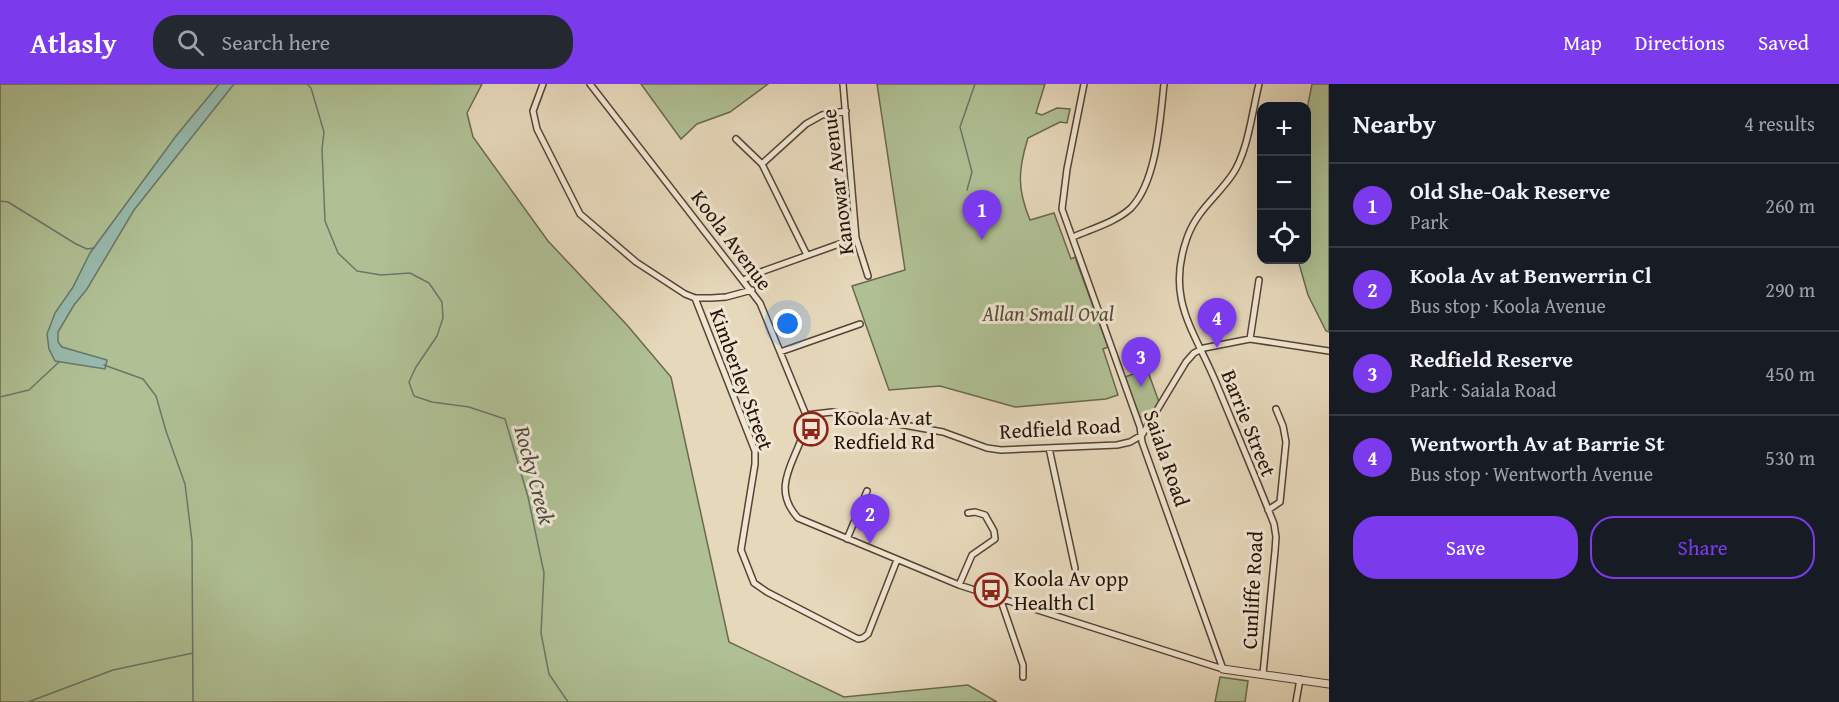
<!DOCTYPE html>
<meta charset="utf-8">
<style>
body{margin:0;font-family:"Gentium Book Plus",serif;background:#242831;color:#f1f3f6}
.controls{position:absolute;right:18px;top:18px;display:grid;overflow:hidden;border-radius:12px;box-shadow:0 6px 24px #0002}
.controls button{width:54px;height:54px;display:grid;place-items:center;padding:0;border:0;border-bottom:2px solid #363941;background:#171b24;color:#f1f3f6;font:30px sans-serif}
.you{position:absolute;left:788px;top:240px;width:21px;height:21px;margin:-15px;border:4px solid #fff;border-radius:50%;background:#1a73e8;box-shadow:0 0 0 9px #1a73e833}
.badge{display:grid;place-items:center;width:39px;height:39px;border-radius:50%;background:#7c3aed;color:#fff;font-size:20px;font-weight:700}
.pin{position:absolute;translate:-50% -50px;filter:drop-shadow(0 2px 3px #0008)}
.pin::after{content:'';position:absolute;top:32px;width:21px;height:18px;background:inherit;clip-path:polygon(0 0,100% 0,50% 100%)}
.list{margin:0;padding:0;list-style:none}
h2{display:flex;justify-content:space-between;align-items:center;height:78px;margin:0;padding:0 24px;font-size:26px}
h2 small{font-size:20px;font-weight:400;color:#9ea1a6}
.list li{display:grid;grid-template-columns:39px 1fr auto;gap:18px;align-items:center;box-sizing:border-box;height:84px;padding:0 24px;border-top:2px solid #363941}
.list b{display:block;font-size:22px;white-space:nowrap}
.list p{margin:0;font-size:20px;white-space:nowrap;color:#9ea1a6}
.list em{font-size:20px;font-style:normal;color:#9ea1a6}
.actions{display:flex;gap:12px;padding:18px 24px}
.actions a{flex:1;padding:14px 0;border:2px solid #7c3aed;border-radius:24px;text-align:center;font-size:21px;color:#7c3aed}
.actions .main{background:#7c3aed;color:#fff}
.icon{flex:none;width:33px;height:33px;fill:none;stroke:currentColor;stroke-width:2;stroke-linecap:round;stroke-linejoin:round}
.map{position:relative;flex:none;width:1329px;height:618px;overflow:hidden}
header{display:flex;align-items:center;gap:36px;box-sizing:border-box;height:84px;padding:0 30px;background:#7c3aed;color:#fff}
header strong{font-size:28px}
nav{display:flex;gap:33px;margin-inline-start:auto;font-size:21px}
.search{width:420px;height:54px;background:#242831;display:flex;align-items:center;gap:15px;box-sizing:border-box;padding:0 21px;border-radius:24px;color:#9ea1a6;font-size:22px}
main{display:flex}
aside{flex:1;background:#171b24}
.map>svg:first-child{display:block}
.green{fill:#afc094;stroke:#6b684d;stroke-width:1.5}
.water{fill:#97baad;stroke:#6a766a;stroke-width:1.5}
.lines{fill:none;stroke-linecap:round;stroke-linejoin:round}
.stream{stroke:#6a766a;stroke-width:1.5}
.minor-casing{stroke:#574333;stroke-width:8}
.tertiary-casing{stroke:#574333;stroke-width:9}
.minor{stroke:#efe6d3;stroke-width:5}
.tertiary{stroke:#efe6d3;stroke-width:7}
.labels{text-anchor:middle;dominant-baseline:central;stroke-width:6;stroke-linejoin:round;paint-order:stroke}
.street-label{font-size:21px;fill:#271106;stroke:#efe6d3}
.park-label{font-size:21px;font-style:italic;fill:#574e38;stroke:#efe6d3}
.poi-label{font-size:21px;fill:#271106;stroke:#efe6d3;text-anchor:start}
.water-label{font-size:22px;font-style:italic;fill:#4e4c40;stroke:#efe6d3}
</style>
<header>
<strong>Atlasly</strong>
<div class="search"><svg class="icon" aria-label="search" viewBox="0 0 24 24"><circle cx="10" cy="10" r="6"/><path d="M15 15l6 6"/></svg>Search here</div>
<nav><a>Map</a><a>Directions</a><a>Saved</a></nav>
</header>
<main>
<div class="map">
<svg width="1329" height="618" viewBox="0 0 1329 618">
<rect width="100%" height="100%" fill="#e6d8bb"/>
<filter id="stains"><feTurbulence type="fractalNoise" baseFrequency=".00333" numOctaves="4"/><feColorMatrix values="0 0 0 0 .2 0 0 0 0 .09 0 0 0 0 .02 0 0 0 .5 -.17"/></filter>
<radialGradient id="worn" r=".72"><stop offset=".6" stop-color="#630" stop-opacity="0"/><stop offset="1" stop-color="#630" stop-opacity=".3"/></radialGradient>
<path class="green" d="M0,0h482l-15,29 6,24 75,104 79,84 44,52 58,265 115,55 124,-12 29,17h-997z
M641,0h127l-38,28 -33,12 -16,15z
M877,0h168l-9,29 6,2 15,-7 13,1 -3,14 -7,-1 -32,16c-10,32 -11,51 2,82l24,-7 17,46 4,-2 33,90 -5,2 15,46 -12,4 -91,8 -75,-21 -51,4 -37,-104 53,-16z
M1312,0h17v248l-3,-1 -18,-36 -10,-35h8v-146z
M1147,285l12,33 -9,15 -4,3 -7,-4 -14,-39z
M1220,593l28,4 -3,21h-30z"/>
<path class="water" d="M219,0h15l-100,126 -47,79 -13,16 -16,27v10l4,5 45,13 -2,9 -50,-8 -6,-12 -2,-15 8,-21 18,-26 17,-34 86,-117z"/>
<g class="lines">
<path class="stream" d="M307,0l4,4 13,44 -2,17 3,72 13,32 19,18 24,4 29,-2 19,10 13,19 1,16 -6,18 -21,31 -7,15 5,14 18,6 37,5 36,12 23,78 16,76 -3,60 8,41 19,28
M967,106l5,-18 -12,-45 15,-43
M0,117l8,1 68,42 11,5 7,-1
M104,281l39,14 13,17 10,35 19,53 7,57 1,161
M0,313l29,-7 30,-28
M28,618l85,-32 80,-17"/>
<defs>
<path id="minor" d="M543,0l-10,27 4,18 43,85 56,48 49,32 10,4h16l15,-1 26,-7
M590,0l170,219 46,112c0,38 -41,67 -8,103l161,67 264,84 -81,-227 -2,-15 -78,-218 5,-40 17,-85
M843,0l13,154 12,38
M1259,0c-7,28 -11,68 -27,91 -16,23 -35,35 -45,63 -22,62 8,93 30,147 19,46 39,93 57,139l2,13 -1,14 -12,123
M736,55l26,25 45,91
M762,80l44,-40 16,-9 24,-4
M1073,153c18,-8 43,-15 58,-29 26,-27 29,-88 33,-124
M744,196l11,-6 101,-36
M695,214l60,153v13l-14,86 13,33 13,9 91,47 5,-1 5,-4 29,-74
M1250,255l9,-59
M780,268l80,-28
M806,331l26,-3 33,6 78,14 44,16 14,2 116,-5 13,-3 12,-7 44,-73 8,-9 10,-5 46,-9 79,12
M1049,364l26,120
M1268,426l12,-8 6,-60 -3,-16 -7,-17
M847,455l20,-48
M959,501l13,-30 23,-16 -1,-8 -9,-16 -10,-3 -7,1
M1000,514l23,67v12
M1296,618l4,-23"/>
<path id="tertiary" d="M1223,585l106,15"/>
</defs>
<use href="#minor" class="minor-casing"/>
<use href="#tertiary" class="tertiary-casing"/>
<use href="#minor" class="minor"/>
<use href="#tertiary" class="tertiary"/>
</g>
<defs>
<symbol id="bus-ring" viewBox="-11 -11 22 22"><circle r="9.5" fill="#efe6d3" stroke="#8f2418" stroke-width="1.5"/><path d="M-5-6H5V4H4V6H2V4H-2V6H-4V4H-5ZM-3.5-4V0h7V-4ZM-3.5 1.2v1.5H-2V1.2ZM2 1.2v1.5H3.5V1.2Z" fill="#8f2418"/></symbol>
</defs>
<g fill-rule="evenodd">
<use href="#bus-ring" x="792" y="326" width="38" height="38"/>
<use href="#bus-ring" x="972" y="487" width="38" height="38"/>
</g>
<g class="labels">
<g class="street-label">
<text transform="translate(837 98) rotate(-97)">Kanowar Avenue</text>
<text transform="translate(732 156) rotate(53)">Koola Avenue</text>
<text transform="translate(742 295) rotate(70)">Kimberley Street</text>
<text transform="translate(1249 339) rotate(68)">Barrie Street</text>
<text transform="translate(1060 344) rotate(-3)">Redfield Road</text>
<text transform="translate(1167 374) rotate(71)">Saiala Road</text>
<text transform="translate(1252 506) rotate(-87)">Cunliffe Road</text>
</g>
<g class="park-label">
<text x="1048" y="229">Allan Small Oval</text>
</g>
<g class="poi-label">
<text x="834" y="333">Koola Av at<tspan x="834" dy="24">Redfield Rd</tspan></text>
<text x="1014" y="494">Koola Av opp<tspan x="1014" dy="24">Health Cl</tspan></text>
</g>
<g class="water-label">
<text transform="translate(535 391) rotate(75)">Rocky Creek</text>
</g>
</g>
<rect width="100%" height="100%" filter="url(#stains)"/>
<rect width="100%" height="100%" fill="url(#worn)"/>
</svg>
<div class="controls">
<button>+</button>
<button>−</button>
<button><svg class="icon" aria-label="locate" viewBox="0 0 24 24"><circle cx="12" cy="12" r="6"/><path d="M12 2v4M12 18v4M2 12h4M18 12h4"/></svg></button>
</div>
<div class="you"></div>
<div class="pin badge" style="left:982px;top:156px">1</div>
<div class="pin badge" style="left:870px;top:460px">2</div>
<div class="pin badge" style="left:1141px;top:303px">3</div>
<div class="pin badge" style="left:1217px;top:264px">4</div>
</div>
<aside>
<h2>Nearby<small>4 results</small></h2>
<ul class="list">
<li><span class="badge">1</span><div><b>Old She-Oak Reserve</b><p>Park</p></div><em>260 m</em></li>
<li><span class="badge">2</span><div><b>Koola Av at Benwerrin Cl</b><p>Bus stop · Koola Avenue</p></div><em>290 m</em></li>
<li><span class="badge">3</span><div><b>Redfield Reserve</b><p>Park · Saiala Road</p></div><em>450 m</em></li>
<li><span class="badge">4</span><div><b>Wentworth Av at Barrie St</b><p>Bus stop · Wentworth Avenue</p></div><em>530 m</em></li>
</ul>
<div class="actions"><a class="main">Save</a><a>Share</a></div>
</aside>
</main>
